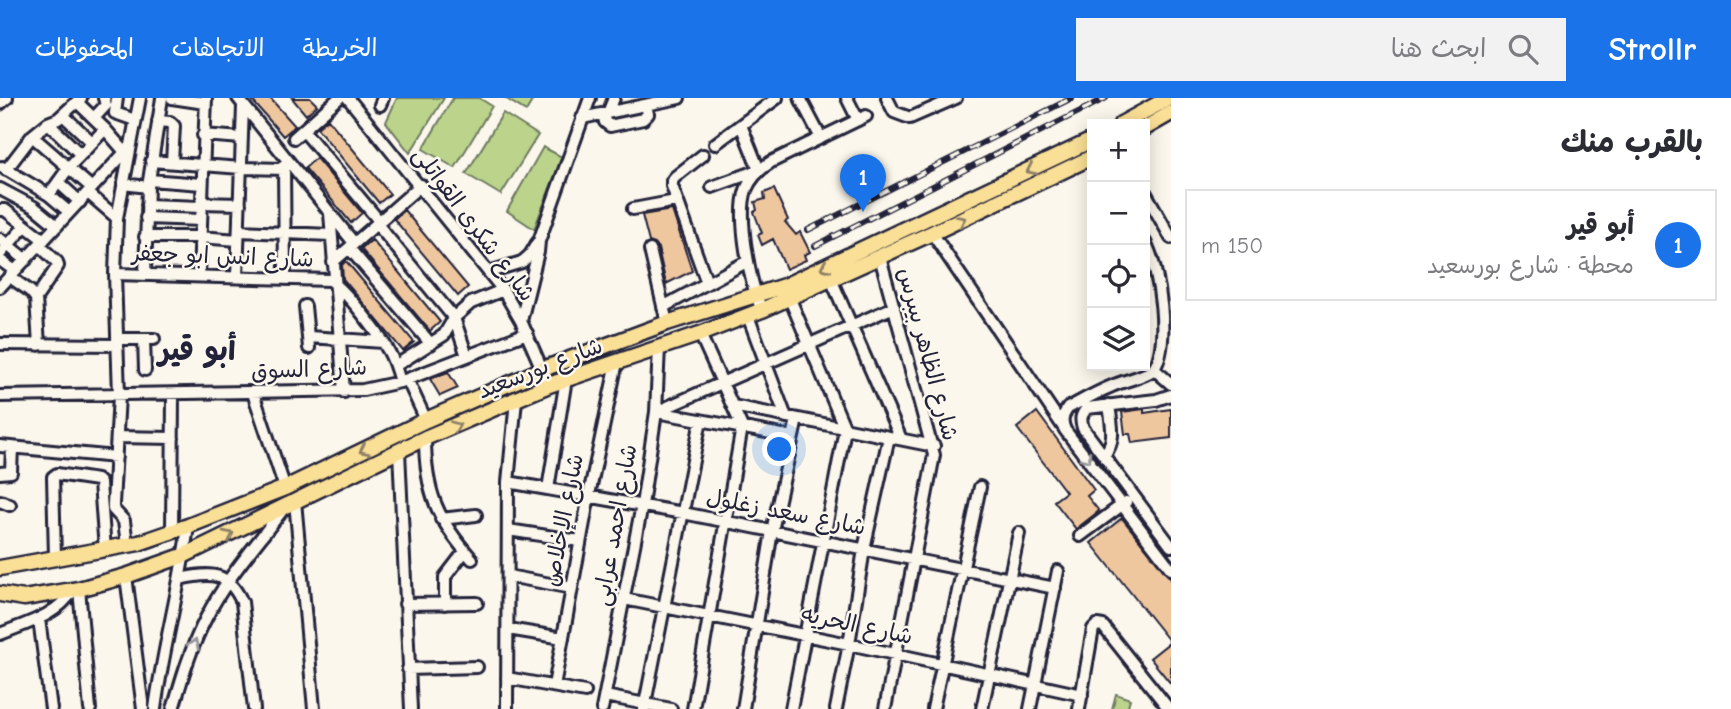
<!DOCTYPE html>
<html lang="ar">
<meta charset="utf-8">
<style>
body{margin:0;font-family:"Comic Neue","Playpen Sans Arabic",sans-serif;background:#f2f2f3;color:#2b2b33;direction:rtl}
.controls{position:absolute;right:21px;top:21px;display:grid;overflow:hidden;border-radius:0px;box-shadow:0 4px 18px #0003}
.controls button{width:63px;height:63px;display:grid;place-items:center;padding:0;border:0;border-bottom:2px solid #e1e1e2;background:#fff;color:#2b2b33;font:35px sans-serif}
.you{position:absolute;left:780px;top:352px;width:24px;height:24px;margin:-18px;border:5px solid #fff;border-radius:50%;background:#1a73e8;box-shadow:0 0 0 10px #1a73e833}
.badge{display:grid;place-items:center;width:46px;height:46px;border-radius:50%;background:#1a73e8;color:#fff;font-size:23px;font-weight:700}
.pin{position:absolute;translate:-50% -58px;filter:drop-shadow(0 2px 4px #0008)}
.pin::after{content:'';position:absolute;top:37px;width:24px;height:21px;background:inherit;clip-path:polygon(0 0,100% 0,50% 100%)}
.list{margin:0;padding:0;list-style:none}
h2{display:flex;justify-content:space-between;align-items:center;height:91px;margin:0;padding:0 28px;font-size:30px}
h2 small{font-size:23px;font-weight:400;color:#7c7c81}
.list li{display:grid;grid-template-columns:46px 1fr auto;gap:21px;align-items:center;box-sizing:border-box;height:112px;margin:0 14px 14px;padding:0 14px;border:2px solid #e1e1e2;border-radius:0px}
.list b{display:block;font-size:26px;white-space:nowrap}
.list p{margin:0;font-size:23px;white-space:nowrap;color:#7c7c81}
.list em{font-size:23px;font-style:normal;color:#7c7c81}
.icon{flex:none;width:38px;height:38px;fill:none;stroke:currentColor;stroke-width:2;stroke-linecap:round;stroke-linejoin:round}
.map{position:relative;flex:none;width:1171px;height:611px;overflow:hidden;direction:ltr}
header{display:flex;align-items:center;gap:42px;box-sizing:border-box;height:98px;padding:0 35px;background:#1a73e8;color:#fff}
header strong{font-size:33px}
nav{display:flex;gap:38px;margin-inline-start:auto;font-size:24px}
.search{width:490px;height:63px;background:#f2f2f3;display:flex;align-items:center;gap:18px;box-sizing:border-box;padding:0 24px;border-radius:0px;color:#7c7c81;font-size:26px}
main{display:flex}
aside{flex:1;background:#fff}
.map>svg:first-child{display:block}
.green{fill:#bbd38a;stroke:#6e7a62;stroke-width:2}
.building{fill:#efc79f;stroke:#22223b;stroke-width:2}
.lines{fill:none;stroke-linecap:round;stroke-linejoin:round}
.minor-casing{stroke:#22223b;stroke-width:16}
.major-casing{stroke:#22223b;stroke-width:19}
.minor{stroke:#fbf7ec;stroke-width:10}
.major{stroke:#fadf96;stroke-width:14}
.rail-casing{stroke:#22223b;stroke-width:6}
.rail{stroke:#fbf7ec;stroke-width:3.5;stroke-dasharray:10;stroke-linecap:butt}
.oneway{stroke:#8e8068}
.oneway2{stroke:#99979c}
.labels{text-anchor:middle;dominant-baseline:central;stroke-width:5;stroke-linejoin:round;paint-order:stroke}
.street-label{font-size:23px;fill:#22223b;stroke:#fbf7ec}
.district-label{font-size:30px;font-weight:bold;fill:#22223b;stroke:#fbf7ec}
</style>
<header>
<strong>Strollr</strong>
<div class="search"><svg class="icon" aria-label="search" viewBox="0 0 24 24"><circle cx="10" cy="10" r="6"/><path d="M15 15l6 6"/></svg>ابحث هنا</div>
<nav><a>الخريطة</a><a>الاتجاهات</a><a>المحفوظات</a></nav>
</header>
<main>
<aside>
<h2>بالقرب منك<small></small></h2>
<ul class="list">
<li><span class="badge">1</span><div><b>أبو قير</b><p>محطة · شارع بورسعيد</p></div><em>150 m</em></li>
</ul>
</aside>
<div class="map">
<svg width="1171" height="611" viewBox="0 0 1171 611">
<rect width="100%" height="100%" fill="#fbf7ec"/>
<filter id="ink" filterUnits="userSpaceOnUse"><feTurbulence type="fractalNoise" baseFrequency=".0143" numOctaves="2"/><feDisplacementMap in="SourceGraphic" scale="14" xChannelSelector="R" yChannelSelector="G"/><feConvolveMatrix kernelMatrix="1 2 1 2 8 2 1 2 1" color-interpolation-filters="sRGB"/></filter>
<g filter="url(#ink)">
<path class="green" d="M397,0h47l-34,55 -24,-31z
M453,0h26l13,8 -37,62 -32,-19z
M505,0h29l-8,13z
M503,15l35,22 -37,60 -35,-21z
M543,49l19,10 -28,72 -27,-18z
M1116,596l14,5 -3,10h-15z"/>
<path class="building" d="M250,0h20l25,28 -12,10z
M292,0h18l7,7 -11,10z
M328,21l62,75 -11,9 -62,-75z
M316,60l46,55 -11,10 -46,-55z
M774,91l14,31 -3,2 11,13 4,-3 10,20 -6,3 2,5 -20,9 -13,-30 -11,6 -4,-10 4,-2 -8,-21 3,-2 -2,-8 10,-3 -1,-6z
M404,112l64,77 -10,9 -64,-77z
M672,112l20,61 -26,13 -8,-36 -3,-4 -6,-2 -7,-27z
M372,142l68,82 -10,9 -69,-82z
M346,163l68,81 -11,9 -60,-72 -1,-14z
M448,274l10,16 -18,8 -10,-17z
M1144,311v4l27,-4v29l-39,5 -2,-9h-5l-3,-22z
M1037,314l57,78 -7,6 12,15 -23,18 -22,-28 12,-9 -49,-64z
M1122,420l49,61v105l-21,-26 20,-16 -79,-99z"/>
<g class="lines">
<defs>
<path id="minor" d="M117,0l-2,15 20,7
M172,0l33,5
M238,0l116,145
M348,0l155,192 18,31 28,64
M800,0l21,40
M847,0l11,22
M887,0l7,14 16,6 46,-20
M77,4l28,27 20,23
M0,6l7,-6
M380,7l3,-7
M608,15l6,-15
M603,16l2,8 5,4 33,-7 5,-5 -2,-9
M63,17l29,27
M94,20l12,-13 -2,-7
M582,20l97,-20
M158,23l12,1 4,4 -2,36
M48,25l32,31
M303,32l77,92
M203,37l39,3
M32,38l60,52
M294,40l45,-40
M715,46l62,-46
M703,57l-28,22 -3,4v5l35,97
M151,63l90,7 43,1
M284,67l1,114
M2,69l47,28 20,17
M6,72l26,-34 16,-13 10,-4 23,-21
M149,82l53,4
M58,84l22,20
M123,86l25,3
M712,89l47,-17 -18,-45
M0,91l34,18 23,19
M1145,94l26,46
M88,95l29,25
M49,97l20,-28 36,-38
M201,105l39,1
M147,107l54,2
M633,111l43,-8
M0,112h5l39,30
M330,115l14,179
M146,120l55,2
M377,126l77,94 13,38
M239,133l91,4
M932,135l132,195
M145,139h55l38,3
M0,141l26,21
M1145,144c15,27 26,105 8,128 -12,8 -28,10 -41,16 -15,6 -29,14 -44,22 -6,8 -7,13 -3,22l106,139
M349,150l82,96
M650,152l17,73
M0,156l25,-28
M880,159l54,198 -49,254
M0,162l15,11
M333,164l88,-77
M489,174l33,-10 8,-7 7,-12
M115,176l215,6c16,11 48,52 58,70 6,10 9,21 12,32
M145,176l3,-87 14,-89
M199,178l7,-178
M10,179l20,14 6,7 3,47
M237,179l6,-171
M831,181l70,160
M0,189l129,-139
M787,194l58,137 -54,280
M36,200l22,-32 -1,-4 -18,-17
M305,208l4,42
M663,209l85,-46
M762,212c-12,-25 -25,-93 -16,-120 5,-13 14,-21 25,-28l95,-46
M748,218l38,101
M521,223l17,-69 1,-11 51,-143
M309,239l74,5
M117,241h37
M144,241l1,31
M0,246l118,1
M395,268l49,-31 10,-17 17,-15 32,-13
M1154,271l17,15
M407,281l19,41
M253,295l32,95
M1171,297l-15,5 -69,8c-6,7 -7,11 -4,20l88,118
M0,298l363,-6 37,-8 127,-49
M733,308l201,40
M656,314l238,-105
M656,314l137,25
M117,339l56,1
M425,340c0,53 12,82 47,121
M0,348l116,11
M399,353l12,258
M1104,357c13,-14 7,-33 5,-50
M0,375l11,-1 1,-24
M508,384l175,31 372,75
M548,391l18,-110
M0,403l10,4
M295,403l19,208
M441,421l35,-4
M508,432l72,11
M172,434l1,-138
M1080,438l46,-34
M127,447l-3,-24 -11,-12v-5l6,-109 -4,-121 2,-56 23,-120
M55,459l-2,-80 4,-3 40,6 3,3 5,67
M126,478l17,133
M508,478l64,12
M180,481c30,-7 48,-8 62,23l12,107
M79,491l11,120
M624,501l225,45 233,51
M405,506l72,-1
M445,506v-27l20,-26
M39,521l12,90
M508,531l55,9
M0,536c27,-11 57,-18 73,-44
M408,571l69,-2
M507,580l78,14
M554,588l35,-191 28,-133
M605,598l66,13
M155,611c8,-61 25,-121 33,-183
M173,611c9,-31 18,-62 33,-91 20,-40 51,-74 78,-110
M507,611l1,-227 8,-82
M602,611l40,-204 14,-93 3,-65
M644,611l57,-289
M693,611l49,-282 -42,-93
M743,611l29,-178 25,-112
M836,611l13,-65 15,-95 25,-112
M933,611l47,-222
M982,611l37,-176
M1030,611l28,-138
M1079,611l14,-80 4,-4 6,1 66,83"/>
<path id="major" d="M1121,26l48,-26
M1145,30l26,-15
M0,470l139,-25 49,-17 97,-38 141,-68 117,-51 124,-46 117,-37 308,-146
M0,496l24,4 55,-9 47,-13 59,-21 240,-117 124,-53 151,-51 62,-24 170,-77 160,-76"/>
</defs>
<use href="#minor" class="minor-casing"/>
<use href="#major" class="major-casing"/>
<use href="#minor" class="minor"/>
<use href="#major" class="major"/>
<defs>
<path id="rail" d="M808,132l264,-132
M815,148l291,-148"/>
</defs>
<use href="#rail" class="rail-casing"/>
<use href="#rail" class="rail"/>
</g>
<defs><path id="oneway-chevron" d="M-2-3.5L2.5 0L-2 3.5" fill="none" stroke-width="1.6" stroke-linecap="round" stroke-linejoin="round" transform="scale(1.75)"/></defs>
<g class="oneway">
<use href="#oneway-chevron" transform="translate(1031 72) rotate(154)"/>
<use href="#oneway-chevron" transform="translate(961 122) rotate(-26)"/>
<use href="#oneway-chevron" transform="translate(825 169) rotate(155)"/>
<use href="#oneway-chevron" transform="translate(456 328) rotate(-23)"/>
<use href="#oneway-chevron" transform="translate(364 352) rotate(154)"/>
<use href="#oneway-chevron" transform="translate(229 437) rotate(-26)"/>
</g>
<g class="oneway2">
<use href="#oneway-chevron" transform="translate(1087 360) rotate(53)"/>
<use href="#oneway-chevron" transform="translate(194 546) rotate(-68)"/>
</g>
</g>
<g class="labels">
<g class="street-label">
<text transform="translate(474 126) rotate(53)">شارع شكرى القواتلى</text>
<text transform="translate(223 158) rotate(2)">شارع انس ابو جعفر</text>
<text transform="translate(928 256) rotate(75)">شارع الظاهر بيبرس</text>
<text transform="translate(540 270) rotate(-21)">شارع بورسعيد</text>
<text transform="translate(309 271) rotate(-2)">شارع السوق</text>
<text transform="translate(786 414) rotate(11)">شارع سعد زغلول</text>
<text transform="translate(563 422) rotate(-79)">شارع الإخلاص</text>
<text transform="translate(615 427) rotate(-80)">شارع احمد عرابى</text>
<text transform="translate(857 527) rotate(12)">شارع الحريه</text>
</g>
<g class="district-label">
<text x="197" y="252">أبو قير</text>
</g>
</g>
</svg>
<div class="controls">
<button>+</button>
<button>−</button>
<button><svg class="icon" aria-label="locate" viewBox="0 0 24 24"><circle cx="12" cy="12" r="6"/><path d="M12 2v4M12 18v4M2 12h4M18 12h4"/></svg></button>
<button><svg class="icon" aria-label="layers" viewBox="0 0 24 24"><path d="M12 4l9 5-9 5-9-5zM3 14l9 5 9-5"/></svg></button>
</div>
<div class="you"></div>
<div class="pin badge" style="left:863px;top:114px">1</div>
</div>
</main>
